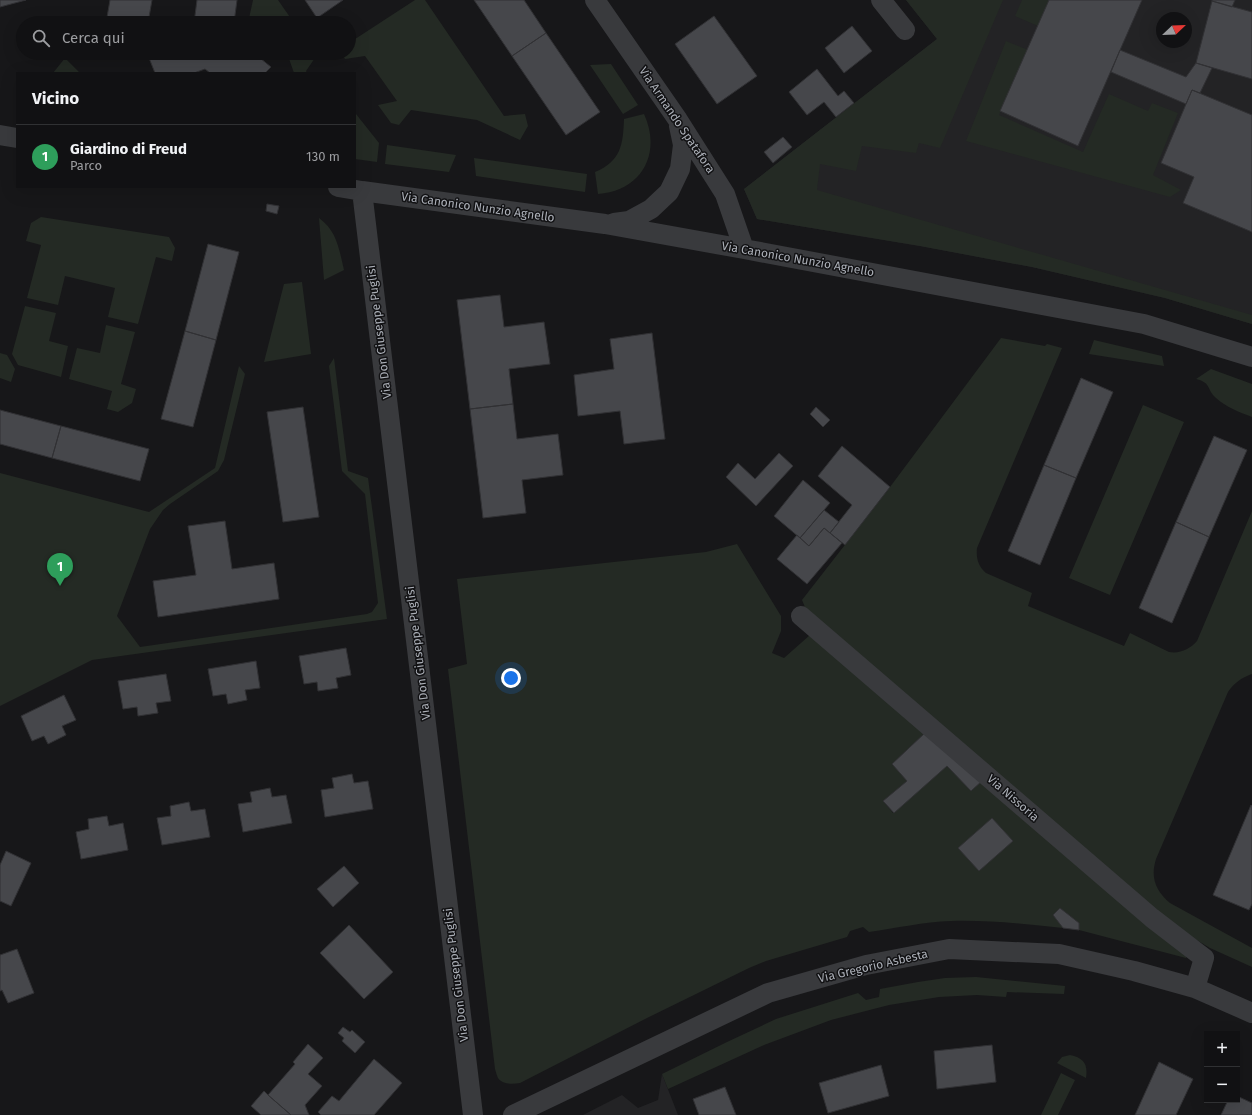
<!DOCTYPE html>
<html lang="it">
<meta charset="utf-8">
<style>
body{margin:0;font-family:"Fira Sans",sans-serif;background:#1a1a1c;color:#f1f3f6}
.controls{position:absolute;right:12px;bottom:12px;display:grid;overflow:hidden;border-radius:0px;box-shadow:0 4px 16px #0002}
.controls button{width:36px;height:36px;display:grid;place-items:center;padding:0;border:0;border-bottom:1px solid #303133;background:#111113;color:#f1f3f6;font:20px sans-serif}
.compass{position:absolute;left:1156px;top:12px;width:36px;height:36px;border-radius:50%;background:#111113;box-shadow:0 4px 16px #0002;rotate:67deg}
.you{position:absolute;left:511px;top:678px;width:14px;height:14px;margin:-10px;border:3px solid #fff;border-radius:50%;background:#1a73e8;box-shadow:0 0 0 6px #1a73e833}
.badge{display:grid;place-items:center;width:26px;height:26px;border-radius:50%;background:#dba14d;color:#fff;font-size:13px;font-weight:700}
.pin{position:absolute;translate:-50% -33px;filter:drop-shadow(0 1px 2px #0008)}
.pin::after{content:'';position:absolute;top:21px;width:14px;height:12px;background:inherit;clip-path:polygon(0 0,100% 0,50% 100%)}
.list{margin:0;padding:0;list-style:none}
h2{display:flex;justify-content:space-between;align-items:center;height:52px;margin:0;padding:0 16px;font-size:17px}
h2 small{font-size:13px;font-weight:400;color:#9c9da0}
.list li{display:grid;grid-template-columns:26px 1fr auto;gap:12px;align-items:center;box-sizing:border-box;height:64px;padding:0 16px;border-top:1px solid #303133}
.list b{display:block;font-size:15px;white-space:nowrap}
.list p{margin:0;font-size:13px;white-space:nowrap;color:#9c9da0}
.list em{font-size:13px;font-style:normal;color:#9c9da0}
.icon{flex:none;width:22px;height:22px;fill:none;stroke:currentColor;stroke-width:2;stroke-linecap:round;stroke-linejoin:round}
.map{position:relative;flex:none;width:1252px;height:1115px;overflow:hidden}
.search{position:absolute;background:#111113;box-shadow:0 4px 16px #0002;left:16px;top:16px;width:340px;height:44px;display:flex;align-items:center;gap:10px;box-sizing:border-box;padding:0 14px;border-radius:22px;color:#9c9da0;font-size:15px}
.panel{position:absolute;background:#111113;box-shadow:0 4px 16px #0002;left:16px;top:72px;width:340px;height:116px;border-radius:0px}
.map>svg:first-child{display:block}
.built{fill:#232325;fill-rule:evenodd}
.green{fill:#242a24}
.building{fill:#46474b;stroke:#313134}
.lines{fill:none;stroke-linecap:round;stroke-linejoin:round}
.street{stroke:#393a3d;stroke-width:20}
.labels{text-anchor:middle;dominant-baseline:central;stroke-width:3;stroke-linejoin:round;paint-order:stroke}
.street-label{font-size:12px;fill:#abafb7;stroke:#121214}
</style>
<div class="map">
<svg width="1252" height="1115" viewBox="0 0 1252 1115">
<rect width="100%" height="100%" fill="#171719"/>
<path class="built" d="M906,0h346v324l-87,-26 -133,-31 -112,-21 -163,-27 -13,-30 193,-150zM1162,18h24v24h-24z
M662,1074l16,41h-95l39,-20 16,13 20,-8z"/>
<path class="green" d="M253,0h25l16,23h-46z
M415,0h10l79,116 21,-2 3,12 -8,14 -43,-20 -66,-10 -12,15 -8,-2 -13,-18 19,-4 -32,-45 -20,3 -3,-6h7v-10z
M906,0h97l-63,148 -21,-5 -3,10 -54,-7 -6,25 -36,-7 -3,26 435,125v9l-87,-26 -133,-31 -112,-21 -163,-27 -13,-30 193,-150z
M1022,0h27l-11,26 -23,-10z
M1006,41l22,9 -29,65 84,37 26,-58 39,17 4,-8 26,10 -25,62 28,15 -11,7 -204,-56z
M287,53h28l2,2 -11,16 1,2h-13z
M65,58l15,15h-27z
M611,64l27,41 -15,9 -33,-49z
M356,114l23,29 -2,19 -22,-3v-42z
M644,114c18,39 -2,77 -46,80l-3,-22c26,-11 28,-27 29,-53z
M387,145l69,10 -7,17 -64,-8z
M474,158l113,16 -2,18 -109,-16z
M41,217l128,20 6,11 -3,13 -16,-4 -18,67 -30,-7 7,-29 -50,-12 -7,29 -31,-7 14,-53 -15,-4 5,-18z
M319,218c18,13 20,31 25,52l-20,10z
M302,282l9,72 -47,8 20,-78z
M25,306l31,7 -7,28 19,5 -7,31 -43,-12 -6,-11z
M106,325l29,7 -14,52 15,5 -4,14 -14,9 -11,-3 5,-18 -43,-12 8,-31 23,5z
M1001,338l44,8 2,-2 15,4 -85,200c-1,10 1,18 9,25l46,20 -4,13 96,40 6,-13 39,19c11,2 21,-3 28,-11l55,-130v163c-11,4 -18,9 -24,18l-72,167c-6,19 0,32 14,44l82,45v19l-42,-19 -35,-21 -356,-305 -14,-15 -3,-7 88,-113z
M1094,340l68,16 2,10 -75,-12z
M0,353l7,2 8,14 -4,13 -11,-4z
M334,358l14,113 20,7 19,141 -295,41 -92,46v-233l149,39 66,-44 24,-102 6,8 -21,86 -6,11 -48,33 -7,6 -13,19 -33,87 23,31 227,-33 5,-2 6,-9 -13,-109 -23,-23 -13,-105z
M1211,369l41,15v33c-13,-5 -26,-10 -36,-19 -10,-9 -4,-15 -20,-19z
M1143,405l41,17 -74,173 -41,-17z
M737,544l44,72v15l-9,22 12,5 26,-23 117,96 -35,33 15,17 -24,20 10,12 54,-47 24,25 11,-10 205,174 -1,3 -107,-28v-7l-19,-15 -7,7 10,13c-37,-4 -74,-8 -112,-7 -27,1 -55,7 -82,11l-6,-5 -13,4 -3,6 -81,24 -17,7 -102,50 -127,65c-7,1 -17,2 -22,-5 -1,-2 -2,-6 -3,-9l-47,-400 19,-5 -10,-85 249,-27z
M976,977l89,9 -1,8 -57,-2 -1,5 -29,-2 -38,2 -50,8 -58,15 -67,25 -96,44 -6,-15 65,-32 49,-23 82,-26 8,7 13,-3 1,-8 38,-7 27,-4z
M1070,1055c14,3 18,9 16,23l-29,-15 5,-6z
M1061,1073l14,7 -17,35h-17z"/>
<path class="building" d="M0,0h26l-26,7z
M110,0h42l-4,23h-42z
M197,0h40l-3,23h-40z
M305,0h38l-26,18z
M474,0h50l22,33 -34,23z
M1049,0h93l-64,146 -78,-35z
M1212,0h23l-3,7 -20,-6z
M1212,1l40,11v67l-56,-16z
M714,16l43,60 -40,28 -42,-60z
M852,26l20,25 -28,22 -19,-25z
M546,33l54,79 -34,23 -54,-79z
M1120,50l66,27 10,-14 16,5 -12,25 -8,-3 -6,14 -75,-32z
M147,53h107l17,14 -6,6h-55l-5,-4 -11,4h-39z
M817,69l21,27 6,-5 10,12 -18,14 -12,-15 -17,13 -18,-23z
M1192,90l60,25v117l-69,-29 11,-26 -33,-14z
M783,137l9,10 -19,16 -9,-11z
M267,204l12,2 -2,8 -11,-3z
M208,244l31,8 -23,88 -31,-9z
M500,295l4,32 40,-5 6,42 -41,5 4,35 -43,5 -13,-109z
M185,331l31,9 -23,87 -32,-8z
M652,333l13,106 -41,5 -4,-33 -42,5 -4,-41 40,-6 -4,-30z
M1081,378l32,14 -37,86 -32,-13z
M513,404l4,35 41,-5 5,41 -41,5 4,33 -43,5 -13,-109z
M303,407l16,110 -36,5 -16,-110z
M816,407l14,13 -7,7 -13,-13z
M0,410l61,16 -9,32 -52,-14z
M61,426l88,23 -9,32 -88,-23z
M1214,436l33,14 -38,87 -33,-15z
M842,446l48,41 -45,58 -15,-12 22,-28 -34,-29z
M779,453l14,13 -37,40 -30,-29 12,-14 17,16z
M1044,465l32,13 -36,87 -32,-14z
M803,480l27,23 -30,35 -26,-22z
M824,510l15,12 -9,11 -6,-5 -15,18 -9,-8z
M225,521l7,48 42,-6 5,36 -121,18 -5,-36 43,-6 -8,-49z
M1176,522l33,15 -37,86 -33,-15z
M824,528l18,15 -35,41 -30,-25 20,-24 12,11z
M346,648l5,27 -15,3 2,10 -20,3 -1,-9 -13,2 -5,-28z
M256,661l4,27 -15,2 2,10 -19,4 -2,-10 -13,2 -5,-27z
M166,674l5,27 -15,2 2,10 -20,3 -1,-9 -14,2 -5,-28z
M64,695l12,25 -14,6 4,9 -18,9 -4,-8 -12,5 -11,-25z
M927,731l55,50 -11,10 -24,-25 -53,47 -11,-12 24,-20 -15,-17z
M352,774l2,9 14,-2 5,28 -48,8 -4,-27 13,-2 -2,-10z
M270,788l2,9 14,-2 6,28 -49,9 -5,-28 14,-2 -2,-10z
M189,802l2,9 14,-2 5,28 -48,8 -5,-27 14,-2 -1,-10z
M1251,805l1,1v98l-3,6 -36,-15z
M107,816l2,10 14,-3 5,27 -47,9 -5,-27 13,-3 -1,-10z
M992,818l21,23 -34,30 -21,-23z
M6,851l25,12 -20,43 -11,-5v-36z
M344,866l15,17 -26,24 -16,-18z
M1060,908l19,15v7l-16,-2 -10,-13z
M349,925l44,47 -29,27 -44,-46z
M17,949l17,44 -26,10 -6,-13 -2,1v-36z
M343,1027l7,5 2,-2 13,12 -10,11 -13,-12 2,-3 -6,-5z
M308,1044l15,14 -15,16 14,12 -17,19 4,10h-18l-23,-20 27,-31 -2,-2z
M992,1045l4,37 -59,7 -3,-38z
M374,1059l28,24 -28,32h-53l-3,-3 14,-16 7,5z
M1159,1062l34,17 -17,36h-41z
M881,1065l8,31 -61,17 -9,-30z
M725,1087l11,28h-37l-6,-16z
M264,1091l4,4 23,20h-30l-10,-9z
M1237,1096l15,7v12h-31l7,-15h9z"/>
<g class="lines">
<path class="street" d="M595,0l83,120 47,74 19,55
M881,0l24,30
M0,135l17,3
M338,187l24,4 243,33 139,25 400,75 108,33
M362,191l111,924
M614,223l15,-2 22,-12 18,-17 11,-23 3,-24 -4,-19
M801,616l351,302 52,40 -9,30
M513,1115l255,-122 98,-28 83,-16 110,5 75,17 61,17 57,25"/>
</g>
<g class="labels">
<g class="street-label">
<text transform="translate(677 120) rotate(56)">Via Armando Spatafora</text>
<text transform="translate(478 207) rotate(8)">Via Canonico Nunzio Agnello</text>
<text transform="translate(798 259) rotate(10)">Via Canonico Nunzio Agnello</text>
<text transform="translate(379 332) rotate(-97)">Via Don Giuseppe Puglisi</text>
<text transform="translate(418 653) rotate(-97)">Via Don Giuseppe Puglisi</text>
<text transform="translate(1013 798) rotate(41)">Via Nissoria</text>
<text transform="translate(873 966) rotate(-13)">Via Gregorio Asbesta</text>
<text transform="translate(456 975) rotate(-97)">Via Don Giuseppe Puglisi</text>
</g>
</g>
</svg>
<div class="controls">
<button>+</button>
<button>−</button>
</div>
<svg class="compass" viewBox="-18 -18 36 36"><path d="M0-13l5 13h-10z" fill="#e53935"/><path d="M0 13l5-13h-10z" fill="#9c9da0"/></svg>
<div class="you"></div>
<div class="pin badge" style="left:60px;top:586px;background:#2e9e5b">1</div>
<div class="search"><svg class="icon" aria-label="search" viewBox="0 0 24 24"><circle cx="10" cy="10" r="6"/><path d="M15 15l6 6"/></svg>Cerca qui</div>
<section class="panel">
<h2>Vicino<small></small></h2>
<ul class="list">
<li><span class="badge" style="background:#2e9e5b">1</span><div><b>Giardino di Freud</b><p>Parco</p></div><em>130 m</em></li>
</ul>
</section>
</div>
